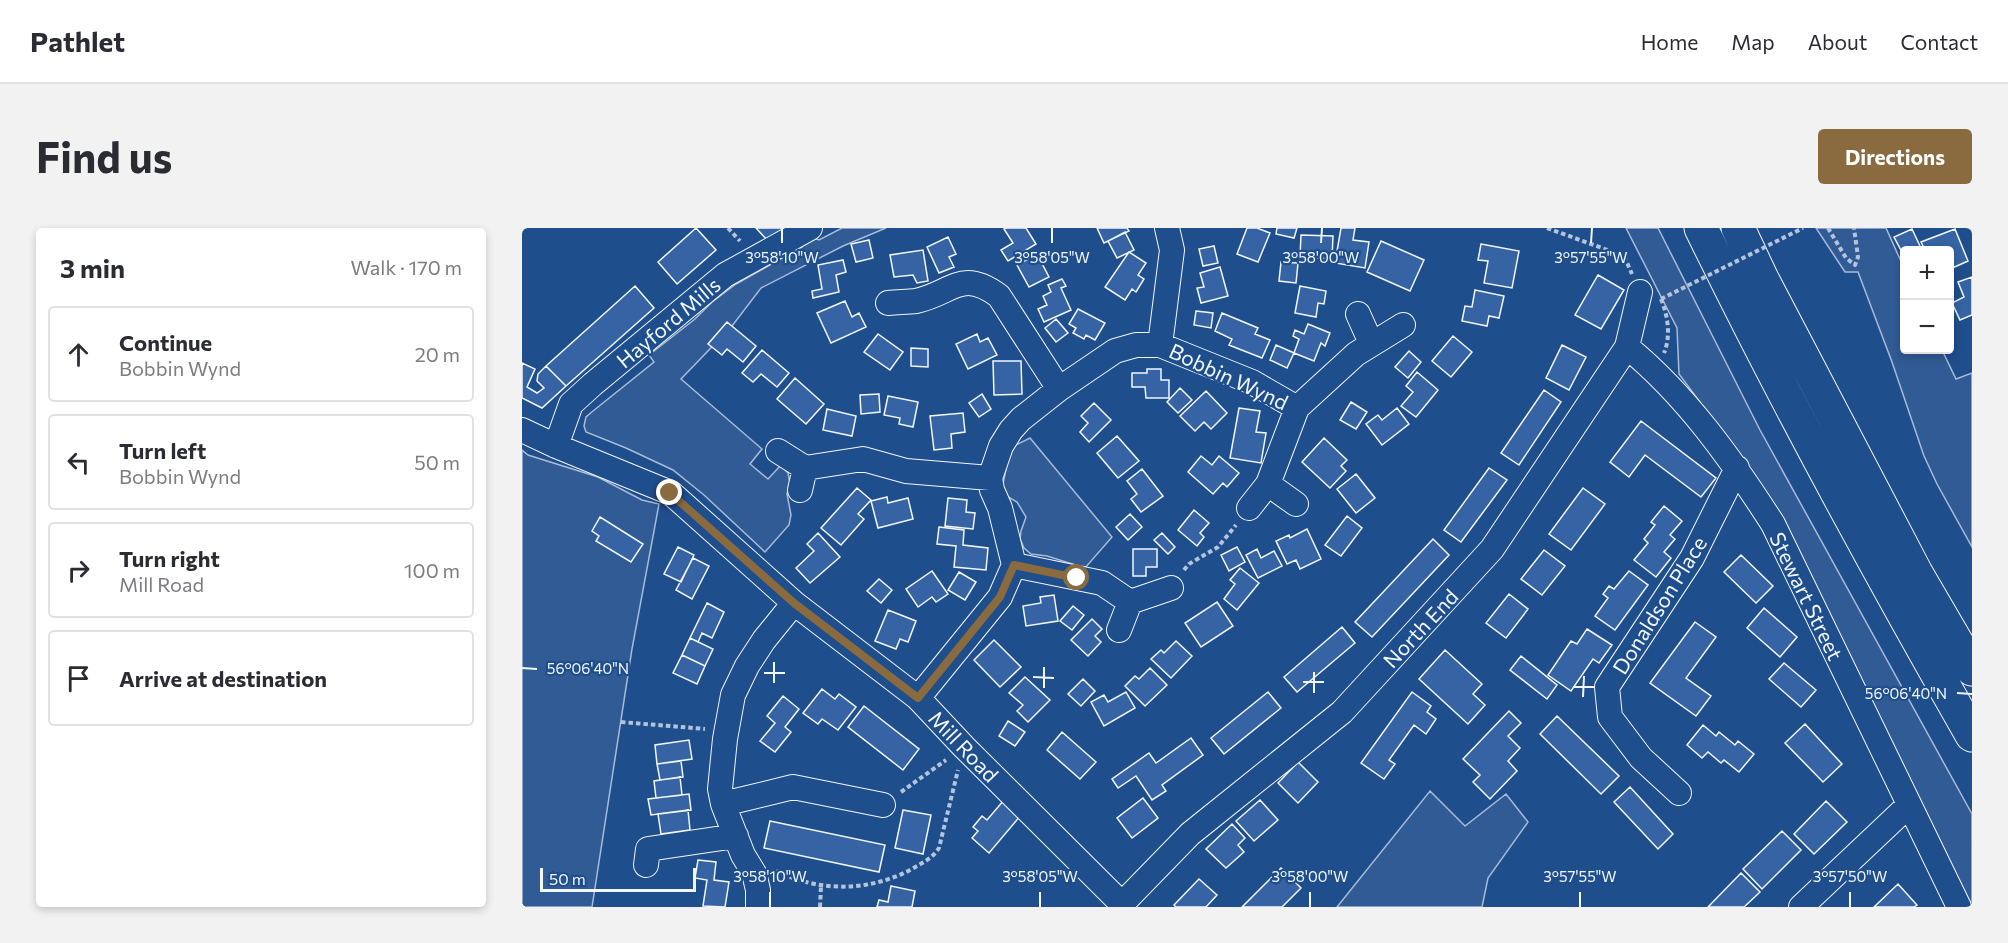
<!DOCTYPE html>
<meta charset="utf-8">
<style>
body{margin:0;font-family:Commissioner,sans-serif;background:#f2f2f3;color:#2b2b33}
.controls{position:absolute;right:18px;top:18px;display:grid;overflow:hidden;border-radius:6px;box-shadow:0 3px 9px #0003}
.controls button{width:54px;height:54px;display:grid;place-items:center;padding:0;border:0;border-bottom:2px solid #e1e1e2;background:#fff;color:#2b2b33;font:30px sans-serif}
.scale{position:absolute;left:18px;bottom:15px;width:156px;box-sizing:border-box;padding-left:6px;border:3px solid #f2f6ff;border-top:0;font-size:16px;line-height:21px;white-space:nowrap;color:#f2f6ff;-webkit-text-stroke:4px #1f4e8c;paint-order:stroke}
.stop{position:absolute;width:18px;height:18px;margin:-14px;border:4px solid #8a6a3f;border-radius:50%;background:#fff}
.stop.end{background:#8a6a3f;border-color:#fff;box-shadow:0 2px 6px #0008}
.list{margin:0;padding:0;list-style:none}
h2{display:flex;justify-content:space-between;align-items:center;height:78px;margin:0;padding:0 24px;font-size:26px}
h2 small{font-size:20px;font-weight:400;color:#7c7c81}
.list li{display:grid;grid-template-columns:39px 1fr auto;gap:18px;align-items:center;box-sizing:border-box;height:96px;margin:0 12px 12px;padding:0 12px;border:2px solid #e1e1e2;border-radius:6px}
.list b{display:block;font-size:22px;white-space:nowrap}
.list p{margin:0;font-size:20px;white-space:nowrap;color:#7c7c81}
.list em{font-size:20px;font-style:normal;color:#7c7c81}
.icon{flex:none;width:33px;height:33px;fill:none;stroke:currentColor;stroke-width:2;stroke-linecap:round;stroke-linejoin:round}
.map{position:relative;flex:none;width:1450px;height:679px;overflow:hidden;border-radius:6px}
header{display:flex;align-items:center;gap:36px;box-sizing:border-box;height:84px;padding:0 30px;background:#fff;border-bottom:2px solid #e1e1e2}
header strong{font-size:28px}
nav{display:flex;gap:33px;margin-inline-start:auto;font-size:21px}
.intro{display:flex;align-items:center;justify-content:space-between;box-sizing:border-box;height:144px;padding:0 36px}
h1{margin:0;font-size:42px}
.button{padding:15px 27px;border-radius:6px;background:#8a6a3f;color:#fff;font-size:21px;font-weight:700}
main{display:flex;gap:36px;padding:0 36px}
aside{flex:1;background:#fff;border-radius:6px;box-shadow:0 3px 9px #0003}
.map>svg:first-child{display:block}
.built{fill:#305b95;stroke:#a8bbd7;stroke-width:1.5}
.building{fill:#3563a3;stroke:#f2f6ff;stroke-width:1.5}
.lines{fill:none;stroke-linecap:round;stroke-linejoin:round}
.minor-casing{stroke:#f2f6ff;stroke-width:26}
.highway-casing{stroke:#f2f6ff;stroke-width:35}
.path{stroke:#b3c4dc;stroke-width:4;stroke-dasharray:4.5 3;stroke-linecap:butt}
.minor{stroke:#1f4e8c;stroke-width:24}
.highway{stroke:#1f4e8c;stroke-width:33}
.path-bridge{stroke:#b3c4dc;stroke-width:4;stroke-dasharray:4.5 3;stroke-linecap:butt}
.route{stroke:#8a6a3f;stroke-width:8}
.ticks{fill:none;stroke:#f2f6ff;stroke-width:2}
.labels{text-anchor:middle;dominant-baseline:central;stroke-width:4.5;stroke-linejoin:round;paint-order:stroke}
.street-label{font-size:21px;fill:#f2f6ff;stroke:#1f4e8c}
.ticks-label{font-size:15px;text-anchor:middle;fill:#f2f6ff;stroke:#1f4e8c;stroke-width:4.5;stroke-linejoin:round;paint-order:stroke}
</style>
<header>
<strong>Pathlet</strong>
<nav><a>Home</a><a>Map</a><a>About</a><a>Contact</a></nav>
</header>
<div class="intro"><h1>Find us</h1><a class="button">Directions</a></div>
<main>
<aside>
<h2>3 min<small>Walk · 170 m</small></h2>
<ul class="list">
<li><svg class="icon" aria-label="ahead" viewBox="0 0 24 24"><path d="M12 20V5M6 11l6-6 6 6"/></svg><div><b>Continue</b><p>Bobbin Wynd</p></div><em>20 m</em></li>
<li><svg class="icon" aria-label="left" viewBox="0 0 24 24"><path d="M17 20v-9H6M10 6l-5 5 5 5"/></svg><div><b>Turn left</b><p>Bobbin Wynd</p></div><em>50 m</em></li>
<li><svg class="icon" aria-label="right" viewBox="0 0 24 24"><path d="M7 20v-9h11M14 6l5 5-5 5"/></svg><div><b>Turn right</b><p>Mill Road</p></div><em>100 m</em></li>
<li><svg class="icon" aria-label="arrive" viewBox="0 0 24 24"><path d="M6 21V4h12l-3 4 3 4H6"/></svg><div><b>Arrive at destination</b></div></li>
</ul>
</aside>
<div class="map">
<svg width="1450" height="679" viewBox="0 0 1450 679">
<rect width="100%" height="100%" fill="#1f4e8c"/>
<path class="built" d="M320,0h44l-43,18 -82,42 -29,38 -51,53 81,70 -12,15 18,15 13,-14 7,8 2,10 -3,11 4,21 -2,10 -24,27 -61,-57 -31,-25 -47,-22 -40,-16 -2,-6 2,-9 7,-6 61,-49 -5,-7 46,-36 17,-17 24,-18 66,-37 1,-6 9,-4 7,3z
M1104,0h32l102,202 212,384v91l-34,-58 -183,-371 -76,-102 -2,-46z
M1294,0h70l18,40v82h38l14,29 16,-6v174l-35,-63 -13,-28 -32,-94 -34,-90h-13z
M508,210l82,99 -27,31 -38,-12 -16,-2 -7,-6 -4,-9 1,-8 5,-14 -9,-15 -14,-8 -1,-6 6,-28 6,-14z
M0,222l6,5 70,22 44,23 17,4 -27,145 -40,258h-70z
M908,563l35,35 41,-32 22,28 -40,56 -6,29h-145z"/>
<path class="building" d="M174,0l20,22 -39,34 -19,-22z
M234,0h37l-25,13z
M484,0h20l10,16 -28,17 -7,-11 12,-7 -9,-14z
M575,0h30l2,3 -25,12z
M725,0h10l13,5 -12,29 -21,-8z
M755,0h20l-3,10 -18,-4z
M819,0h14l-2,12 16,2 -4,26 -30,-5z
M1390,1l8,17 -10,4h-6l-1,4 -9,-17z
M1433,1l13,32 -18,8v-19h-25l-4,-8z
M603,4l9,18 -17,8 -9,-17z
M779,7l32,1 -1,23 -32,-2z
M426,9l8,17 -7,3 5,10 -15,6 -12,-26z
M347,12l4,18 -17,4 -5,-18z
M859,13l43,19 -14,31 -43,-19z
M959,16l38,7 -7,37 -28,-5 4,-22 -10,-1z
M692,18l4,17 -15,3 -4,-17z
M401,22l5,31 -11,2 -4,-8 -19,2 -4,-22z
M607,24l17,11 -8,12 6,4 -8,13 -4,-3 -7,11 -20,-13z
M515,26l12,23 -20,10 -12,-22z
M321,32l3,12 -10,3 3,17 -26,6 -1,-7 10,-2 -4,-24z
M759,34l17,1 -2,20 -17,-2z
M698,39l8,29 -27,7 -4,-15 7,-1 -4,-14z
M1076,47l26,15 -23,39 -26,-14z
M1450,49v38l-12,5 -8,-17 12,-6 -6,-15z
M540,51l4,7 -5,2 10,22 -27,12 -6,-13 9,-4 -4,-9 8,-4 -3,-7z
M113,58l19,22 -88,78 -20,-20z
M778,58l26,5 -2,13 -6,-1 -2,14 -21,-4z
M953,62l29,6 -5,22 -10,-2 -2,10 -25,-5 3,-15 7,1z
M323,73l7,16 7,-4 7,14 -35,16 -14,-30z
M556,81l27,14 -10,17 -9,-5 -2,4 -11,-6 3,-5 -7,-4z
M674,83l17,2 -2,15 -17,-3z
M700,85l36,15 -3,6 15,6 -8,18 -33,-13 3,-6 -17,-8z
M534,91l12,14 -12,9 -11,-14z
M205,94l29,24 -13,16 -16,-13 -5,6 -14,-11z
M786,96l22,9 -5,13 -4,-3 -7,18 -20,-8 5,-14 -6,-3 2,-6 9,4z
M356,106l25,18 -13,18 -26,-18z
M455,106l3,8 8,-4 9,17 -29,14 -12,-25z
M931,108l19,16 -21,25 -19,-16z
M754,117l18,8 -7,15 -17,-8z
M1040,117l24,12 -17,33 -23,-12z
M389,120l17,1v18l-17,-1z
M240,122l27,23 -12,14 -16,-13 -8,8 -11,-9z
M887,123l12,11 -13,16 -13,-11z
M471,133h28l1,33 -28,1z
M0,135l13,6 -8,18 10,6 7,-5 -7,-7 1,-7 8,-8 20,20 -24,22 -20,-10z
M625,141h14v11h8v18h-23l-1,-11h-13v-14h15z
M895,144l21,18 -22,27 -15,-11 12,-14 -7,-6z
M273,150l29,26 -18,20 -29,-25z
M658,160l12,12 -14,13 -11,-11z
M1022,162l17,12 -42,63 -18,-12z
M684,163l21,22 -16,16 -7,-7 -9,9 -15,-15z
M357,166l1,18 -19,2 -1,-19z
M460,166l9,15 -12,8 -10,-14z
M366,168l30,6 -5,25 -14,-3 1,-6 -16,-3z
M829,174l16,10 -11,17 -16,-9z
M572,175l17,17 -22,22 -9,-10 8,-9 -7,-7z
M717,180l21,3 -4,21 10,1 -5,30 -31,-5z
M875,180l12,16 -27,21 -16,-21 12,-9 4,5z
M305,181l29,7 -4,20 -29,-6z
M441,185l2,19 -14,2 1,14 -18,2 -4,-34z
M1119,193l75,57 -15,19 -56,-42 -16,22 -19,-15z
M595,208l22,25 -21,17 -21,-25z
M802,210l23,22 -6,6 5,5 -16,17 -28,-26z
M679,228l11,9 7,-9 20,17 -12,14 -4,-4 -10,11 -25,-22z
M967,240l18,12 -46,62 -17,-12z
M620,241l21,27 -22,16 -10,-13 6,-5 -10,-13z
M834,246l19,24 -19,15 -19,-24z
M335,260l14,12 -13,14 6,5 -23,26 -20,-17z
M1061,260l22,16 -34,46 -22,-16z
M365,269l1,6 20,-5 5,21 -35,9 -7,-27z
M426,270l19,2 -1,12 9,1 -2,16 -28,-3z
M1142,278l18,15 -12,14 5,4 -11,13 7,6 -15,19 -22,-17 14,-17 -4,-4 11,-14 -4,-3z
M672,282l15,13 -9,10 4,4 -7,9 -19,-16z
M608,286l12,13 -14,13 -12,-13z
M825,288l15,12 -21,28 -16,-11z
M78,289l43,27 -12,18 -35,-21 3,-5 -7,-5z
M417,299l25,3 -1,15 25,3 -2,22 -32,-3 2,-21 -19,-2z
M785,301l14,30 -21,10 -4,-9 -9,4 -11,-23 13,-6 1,3z
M296,305l22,24 -30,26 -14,-15 18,-17 -7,-7z
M640,305l13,14 -7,7 -14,-14z
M911,311l16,16 -77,82 -17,-15z
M156,319l16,8 -13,27 -17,-8z
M715,319l8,15 -16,9 -8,-16z
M611,321h24v18h-11v9h-13z
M735,321l4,9 13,-7 8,15 -24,12 -12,-23z
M1022,322l21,16 -23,29 -21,-16z
M1219,327l32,31 -17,17 -32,-31z
M171,330l16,8 -17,33 -16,-9z
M718,340l19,15 -22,27 -13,-11 11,-15 -5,-4z
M410,343l16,23 -12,8 -4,-5 -14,10 -12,-18z
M1107,343l19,14 -33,45 -20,-14 13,-18 -5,-4 6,-8 5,3z
M437,344l17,10 -11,18 -17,-10z
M357,351l13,11 -11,13 -14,-12z
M987,366l19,15 -22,29 -20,-15z
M532,367l4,26 -32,5 -3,-20 18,-3 -1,-6z
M695,374l16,24 -32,21 -16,-24z
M185,375l17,9 -12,26 -10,-5 -4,9 -8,-4z
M551,378l11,9 -12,15 -12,-9z
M1242,380l33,29 -17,20 -33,-29z
M366,382l28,11 -8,21 -8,-3 -4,10 -21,-8z
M570,391l10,10 -7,7 6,6 -13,14 -17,-16z
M1173,394l21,15 -30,41 25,18 -15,20 -46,-33z
M820,399l13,16 -58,49 -13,-15z
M1065,401l25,16 -13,18 -6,-4 -22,32 -23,-16 23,-34 6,3z
M168,410l23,11 -8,17 -23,-11z
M472,412l27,27 -21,20 -26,-27z
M654,413l16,15 -21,22 -20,-19 10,-9 3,3z
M923,422l37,34 -9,10 12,11 -17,19 -49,-45z
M160,427l23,11 -8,18 -24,-11z
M999,428l36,29 -10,14 -37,-29z
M1262,435l32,27 -15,17 -32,-28z
M628,440l17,17 -22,21 -20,-20 10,-10 4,3z
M503,449l25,23 -22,22 -11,-11 6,-6 -14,-12z
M561,451l12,12 -14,15 -13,-12z
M300,461l13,10 4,-5 17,13 -18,23 -16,-11 -4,5 -15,-11z
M604,464l9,16 -31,18 -13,-24 13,-7 4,7z
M746,464l13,16 -57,46 -13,-16z
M890,464l19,14 -4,6 9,7 -10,15 -12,-9 -25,35 6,4 -11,15 -23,-16z
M261,468l16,13 -14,18 6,5 -16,20 -15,-11 15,-18 -8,-7z
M342,478l55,43 -16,21 -55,-43z
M987,483l12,12 -13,13 12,12 -12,13 9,10 -27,28 -17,-17 7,-7 -17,-16z
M1035,488l62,60 -18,18 -61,-60z
M486,493l17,11 -10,14 -16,-10z
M1283,496l37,40 -19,18 -38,-39z
M1181,497l13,11 3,-4 16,13 3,-4 16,13 -15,18 -15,-12 -3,3 -13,-11 -6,6 -15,-13z
M540,504l34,30 -16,17 -33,-29z
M669,510l12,17 -41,30 4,6 -14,9 -16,-24 -18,12 -6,-9 37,-26 7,10z
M167,512l3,19 -35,5 -2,-19z
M159,533l2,16 -23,3 -3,-16z
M776,534l20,20 -20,21 -20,-20z
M158,549l2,18 -26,3 -2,-17z
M1108,559l43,47 -15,15 -44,-47z
M167,566l2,16 -40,5 -3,-16z
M621,570l15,20 -26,20 -15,-20z
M482,572l17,15 -32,38 -17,-15 6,-7 -5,-4 9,-11 5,4z
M738,572l18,20 -24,21 -18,-20z
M1304,573l21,21 -33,32 -20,-20z
M166,582l2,20 -29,4 -3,-20z
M381,582l28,5 -8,39 -28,-6z
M248,593l115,24 -6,27 -115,-24z
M710,596l13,14 -7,7 6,7 -18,16 -20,-19z
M1260,603l19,19 -39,39 -19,-20z
M176,632l18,2 -2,18 15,2 -4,25 -22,-1 4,-26 -12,-2z
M759,640l20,20 -19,19h-40z
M1219,645l19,19 -16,15h-36z
M677,651l18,16 -11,12h-30l-2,-2z
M1376,656l19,21 -3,2h-40z
M369,658l24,5 -3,16h-35l2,-7 9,2z"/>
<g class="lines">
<defs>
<path id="minor" d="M366,75c9,-1 19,-1 28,-2 37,-8 45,-33 83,-5l60,93
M836,86l13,29
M638,117l12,-95 -5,-22
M1105,119c59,48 105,113 146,177l186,383
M0,202l34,16 115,47 123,110 124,95 46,49 158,157
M34,218l15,-42 22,-20 132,-109 85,-47
M256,223l27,17 58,-9 43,12 84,7
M746,256l28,20
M278,262l5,-22
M727,280l19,-24 29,-76 59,-54 47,-29
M492,337l88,18 28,19 41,-14
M597,402l11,-28
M396,470l82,-101 14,-32 -14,-57 -8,-18 -2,-12 11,-32 10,-16 10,-11 38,-30 56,-38 21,-6h24l92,37 45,26
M1157,565l-38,-35 -31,-41 -3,-30 85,-129 45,-90
M201,576l70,-17 90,18
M124,637l2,-16 88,-13
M236,679v-17l-4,-17 -11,-18 -20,-51 -3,-15 5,-50 8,-44 14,-29 17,-26 30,-37
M597,679l71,-73 152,-122 150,-163 135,-202 13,-55
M1279,679l108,-102"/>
<path id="highway" d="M1179,0c84,172 176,341 271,507
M1216,0l24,51 154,294 56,96"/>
</defs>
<use href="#minor" class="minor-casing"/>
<use href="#highway" class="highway-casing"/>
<path class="path" d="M206,0l12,13
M1025,0l77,28 8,18
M1306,0l18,30 9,7 3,-8 -4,-29
M1139,71c7,17 10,37 3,54
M662,342l5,-6 29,-17 18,-22
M99,494l84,7
M379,564l45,-32
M254,643c43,21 92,21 134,-1 12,-7 22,-11 29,-22l19,-78
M298,679l1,-21"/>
<use href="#minor" class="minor"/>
<use href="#highway" class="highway"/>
<path class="path-bridge" d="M1139,71l142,-71"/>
</g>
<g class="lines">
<path class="route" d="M148,265l124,110 124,95 82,-101 14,-32 63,13"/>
</g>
<path class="ticks" d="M260,15v-15M530,15v-15M799,15l1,-15M1069,15l1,-15M0,440l15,1M242,445h21M511,449l21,1M781,454h21M252,455v-21M1051,459h21M522,460v-21M792,465v-21M1435,465l15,1M1061,469l1,-21M248,679v-15M518,679v-15M788,679v-15M1058,679v-15M1328,679v-15"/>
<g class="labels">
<g class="street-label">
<text transform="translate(146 94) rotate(-40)">Hayford Mills</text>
<text transform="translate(707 148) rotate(25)">Bobbin Wynd</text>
<text transform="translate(1285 368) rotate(64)">Stewart Street</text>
<text transform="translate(1137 377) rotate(-58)">Donaldson Place</text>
<text transform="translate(898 400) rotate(-47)">North End</text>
<text transform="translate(442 518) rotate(46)">Mill Road</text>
</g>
</g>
<g class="ticks-label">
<text x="260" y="35">3°58'10"W</text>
<text x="530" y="35">3°58'05"W</text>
<text x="799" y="35">3°58'00"W</text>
<text x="1069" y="35">3°57'55"W</text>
<text x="66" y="446">56°06'40"N</text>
<text x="1384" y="471">56°06'40"N</text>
<text x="248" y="654">3°58'10"W</text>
<text x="518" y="654">3°58'05"W</text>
<text x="788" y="654">3°58'00"W</text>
<text x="1058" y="654">3°57'55"W</text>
<text x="1328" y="654">3°57'50"W</text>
</g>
</svg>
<div class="controls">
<button>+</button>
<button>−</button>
</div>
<div class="scale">50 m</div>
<div class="stop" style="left:555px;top:350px"></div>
<div class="stop end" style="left:148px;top:265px"></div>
</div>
</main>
